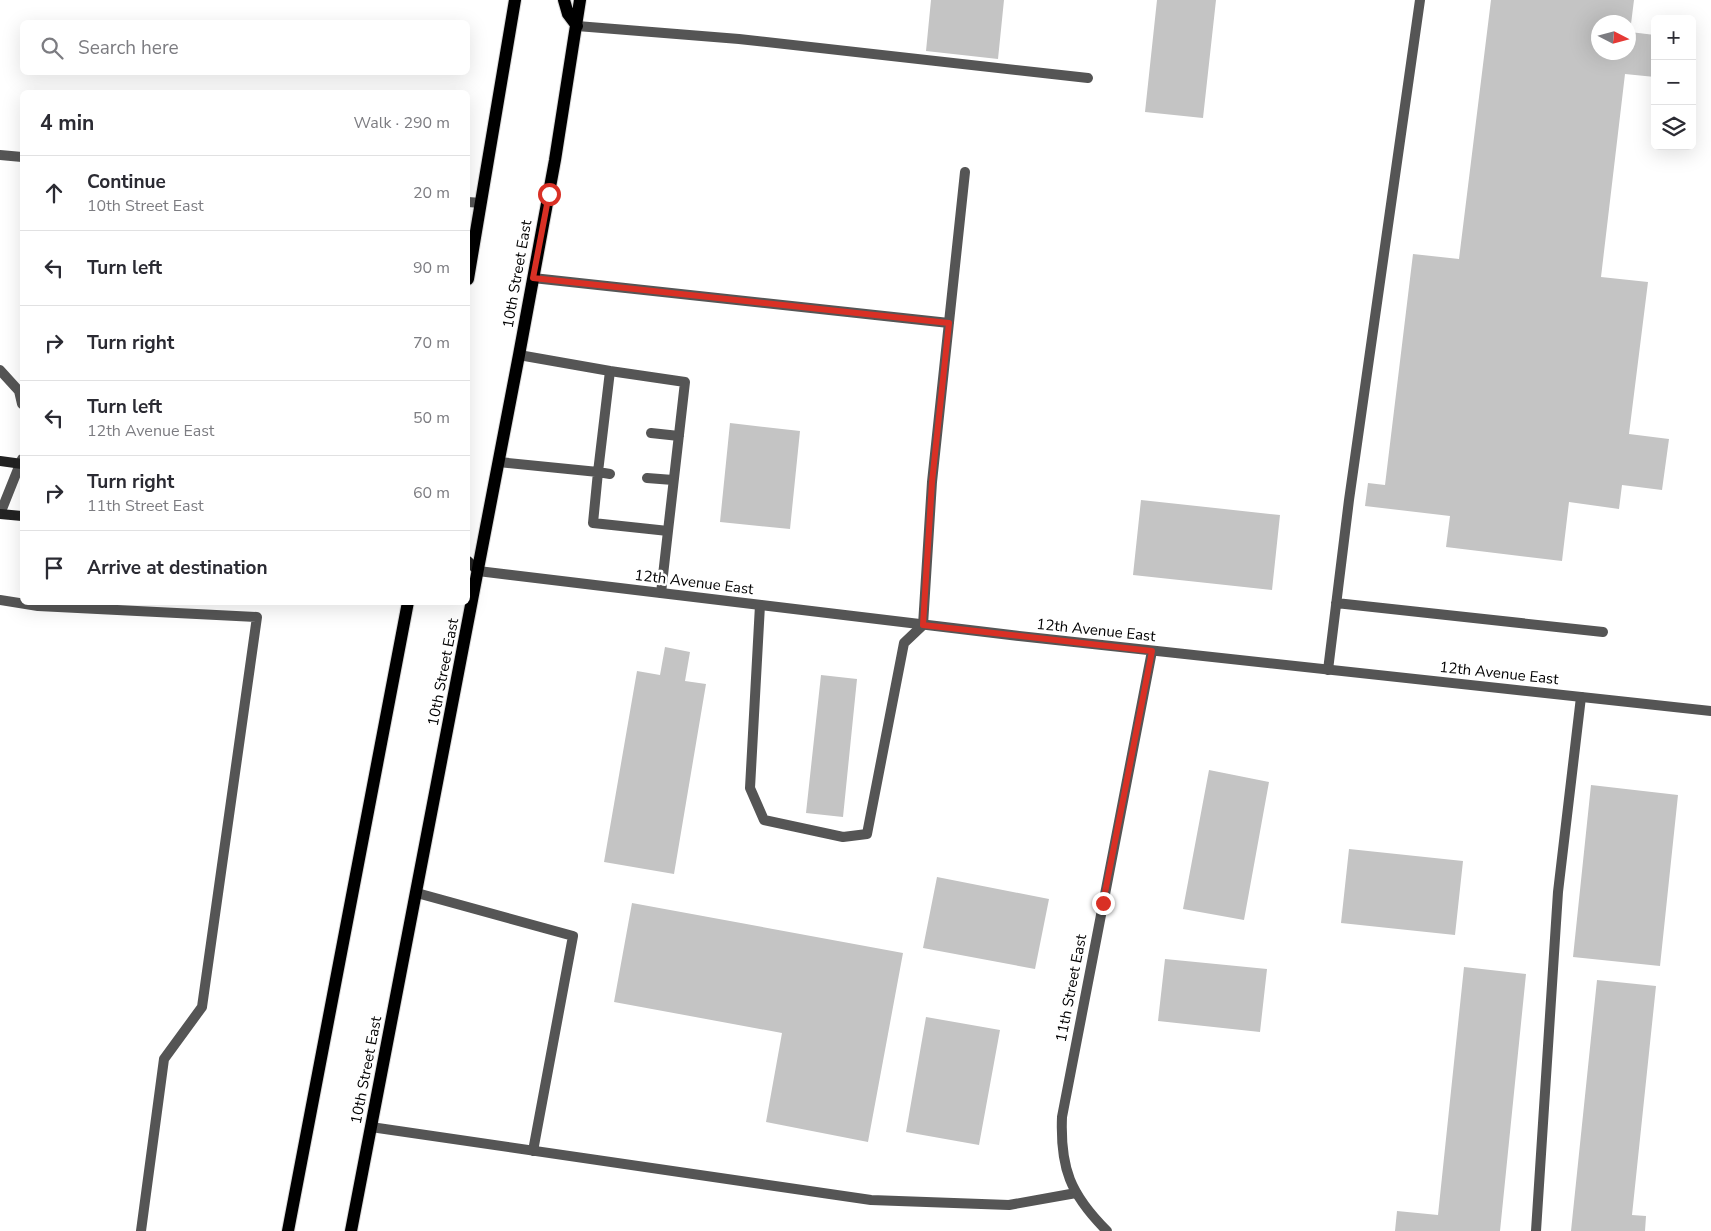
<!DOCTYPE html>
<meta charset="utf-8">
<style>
body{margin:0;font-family:"Nunito Sans",sans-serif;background:#f2f2f3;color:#2b2b33}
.controls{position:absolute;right:15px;top:15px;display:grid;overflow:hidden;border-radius:8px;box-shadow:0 5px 20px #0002}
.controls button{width:45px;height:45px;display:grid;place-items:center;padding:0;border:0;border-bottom:1px solid #e1e1e2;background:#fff;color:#2b2b33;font:25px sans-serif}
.compass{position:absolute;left:1591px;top:15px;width:45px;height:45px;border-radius:50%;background:#fff;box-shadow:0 5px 20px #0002;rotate:96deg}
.stop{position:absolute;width:15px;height:15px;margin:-11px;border:4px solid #d93025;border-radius:50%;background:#fff}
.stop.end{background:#d93025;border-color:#fff;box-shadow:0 1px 5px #0008}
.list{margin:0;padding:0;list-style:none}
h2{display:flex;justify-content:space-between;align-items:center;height:65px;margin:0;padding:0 20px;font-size:21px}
h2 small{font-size:16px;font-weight:400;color:#7c7c81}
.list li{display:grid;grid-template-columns:32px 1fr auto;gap:15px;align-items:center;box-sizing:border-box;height:75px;padding:0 20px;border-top:1px solid #e1e1e2}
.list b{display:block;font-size:19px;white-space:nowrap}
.list p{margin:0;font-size:16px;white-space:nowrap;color:#7c7c81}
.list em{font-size:16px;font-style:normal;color:#7c7c81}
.icon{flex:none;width:28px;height:28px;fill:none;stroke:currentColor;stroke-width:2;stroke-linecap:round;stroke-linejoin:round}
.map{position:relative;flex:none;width:1711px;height:1231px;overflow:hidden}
.search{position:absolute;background:#fff;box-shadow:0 5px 20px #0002;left:20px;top:20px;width:450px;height:55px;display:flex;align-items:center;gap:12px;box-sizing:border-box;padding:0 18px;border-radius:8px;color:#7c7c81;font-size:19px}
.panel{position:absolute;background:#fff;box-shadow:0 5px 20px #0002;left:20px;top:90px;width:450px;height:515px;border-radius:8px}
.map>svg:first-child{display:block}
.building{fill:#c4c4c4;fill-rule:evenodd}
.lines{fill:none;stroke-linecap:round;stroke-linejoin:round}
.primary-casing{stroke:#dbdbdb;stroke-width:14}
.lane{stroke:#555;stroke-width:10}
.street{stroke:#555;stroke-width:10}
.secondary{stroke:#222;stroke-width:10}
.primary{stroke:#000;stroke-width:12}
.route{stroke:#d93025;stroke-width:6}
.labels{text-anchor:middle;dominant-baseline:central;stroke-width:5;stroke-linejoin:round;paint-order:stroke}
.street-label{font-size:15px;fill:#000;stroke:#fff}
</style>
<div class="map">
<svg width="1711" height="1231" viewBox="0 0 1711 1231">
<rect width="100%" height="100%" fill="#fff"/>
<path class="building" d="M931,0h73l-6,59 -72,-8z
M1157,0h59l-13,118 -58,-6z
M1491,0h143l-4,32 25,3v42l-30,-3 -24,203 47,5 -19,152 40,5 -7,51 -40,-5 -3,24 -50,-7 -7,59 -116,-14 4,-31 -85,-10 3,-23 17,2 28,-231 46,5zM1598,22h30v30h-30z
M730,423l70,8 -10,98 -70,-7z
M1141,500l139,15 -8,75 -139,-15z
M665,647l25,5 -5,29 21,3 -32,190 -70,-12 33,-191 23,4z
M821,675l36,4 -14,138 -37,-4z
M1209,770l60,12 -25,138 -61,-11z
M1591,785l87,10 -18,171 -87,-9z
M1349,849l114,12 -8,74 -114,-12z
M937,877l112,22 -14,70 -112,-21z
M632,903l271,50 -35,189 -102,-20 16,-89 -168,-31z
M1165,959l102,10 -7,63 -102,-11z
M1464,967l62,7 -26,257h-105l2,-20 41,4z
M1597,980l59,6 -24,229 14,1 -1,15h-74z
M926,1017l74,13 -21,115 -73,-13z"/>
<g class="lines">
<defs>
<path id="primary" d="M564,0l4,14 9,12
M468,279l47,-279
M288,1231l120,-629
M351,1231l168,-876 36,-195 25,-160"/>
</defs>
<use href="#primary" class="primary-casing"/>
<path class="lane" d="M577,26l162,13 349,39
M0,155l22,2
M468,202l13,1
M533,278l416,45
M0,370l19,21 3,13
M610,371l75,11 -17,149
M651,433l28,3
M499,462l99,10 12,-101 -91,-16
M610,474l-12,-2 -5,51 75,8 -7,62
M647,478l26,2
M0,514l22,-55
M0,600l38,6 219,11 -55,390 -38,52 -23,172
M1336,603l267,29
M760,605l-10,183 14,32 79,17 24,-3 37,-191 19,-18 9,-143 33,-310
M1328,670l21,-170 71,-500
M417,893l156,43 -40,215
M371,1127l500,73 138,5 67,-12
M1536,1231l22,-339 23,-195"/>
<path class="street" d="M478,571l541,65 692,75
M1107,1231c-37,-37 -47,-63 -45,-114l90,-466"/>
<path class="secondary" d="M0,461l22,3
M0,514l22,2
M468,561l10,10"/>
<use href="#primary" class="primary"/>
</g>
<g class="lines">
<path class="route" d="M549,194l-16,84 416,45 -17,159 -9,143 229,26 -49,252"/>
</g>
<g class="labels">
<g class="street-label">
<text transform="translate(517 274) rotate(-80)">10th Street East</text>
<text transform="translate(694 582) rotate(7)">12th Avenue East</text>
<text transform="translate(1096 630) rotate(6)">12th Avenue East</text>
<text transform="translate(443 672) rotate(-79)">10th Street East</text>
<text transform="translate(1499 673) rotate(6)">12th Avenue East</text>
<text transform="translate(1071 988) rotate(-79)">11th Street East</text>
<text transform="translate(366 1070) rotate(-79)">10th Street East</text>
</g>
</g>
</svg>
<div class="controls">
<button>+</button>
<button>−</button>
<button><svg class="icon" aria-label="layers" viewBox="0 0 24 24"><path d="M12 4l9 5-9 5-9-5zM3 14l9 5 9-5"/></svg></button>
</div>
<svg class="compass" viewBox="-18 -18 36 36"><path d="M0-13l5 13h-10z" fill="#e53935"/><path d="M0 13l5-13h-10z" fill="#7c7c81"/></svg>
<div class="stop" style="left:549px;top:194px"></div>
<div class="stop end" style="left:1103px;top:903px"></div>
<div class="search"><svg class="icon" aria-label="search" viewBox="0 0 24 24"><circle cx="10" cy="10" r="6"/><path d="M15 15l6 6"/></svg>Search here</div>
<section class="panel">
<h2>4 min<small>Walk · 290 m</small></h2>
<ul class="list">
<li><svg class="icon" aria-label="ahead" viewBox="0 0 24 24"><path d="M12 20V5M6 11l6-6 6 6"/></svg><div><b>Continue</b><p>10th Street East</p></div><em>20 m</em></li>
<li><svg class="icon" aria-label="left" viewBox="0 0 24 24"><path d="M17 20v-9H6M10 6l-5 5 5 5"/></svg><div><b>Turn left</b></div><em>90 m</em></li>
<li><svg class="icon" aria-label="right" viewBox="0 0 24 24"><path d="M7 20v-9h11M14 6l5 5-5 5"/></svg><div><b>Turn right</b></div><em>70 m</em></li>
<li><svg class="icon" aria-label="left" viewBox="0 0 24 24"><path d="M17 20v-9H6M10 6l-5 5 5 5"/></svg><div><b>Turn left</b><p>12th Avenue East</p></div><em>50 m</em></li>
<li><svg class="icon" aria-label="right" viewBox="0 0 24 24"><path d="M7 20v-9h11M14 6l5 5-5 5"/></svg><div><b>Turn right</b><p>11th Street East</p></div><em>60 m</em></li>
<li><svg class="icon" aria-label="arrive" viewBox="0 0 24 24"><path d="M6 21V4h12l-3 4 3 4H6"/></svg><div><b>Arrive at destination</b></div></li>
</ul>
</section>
</div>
